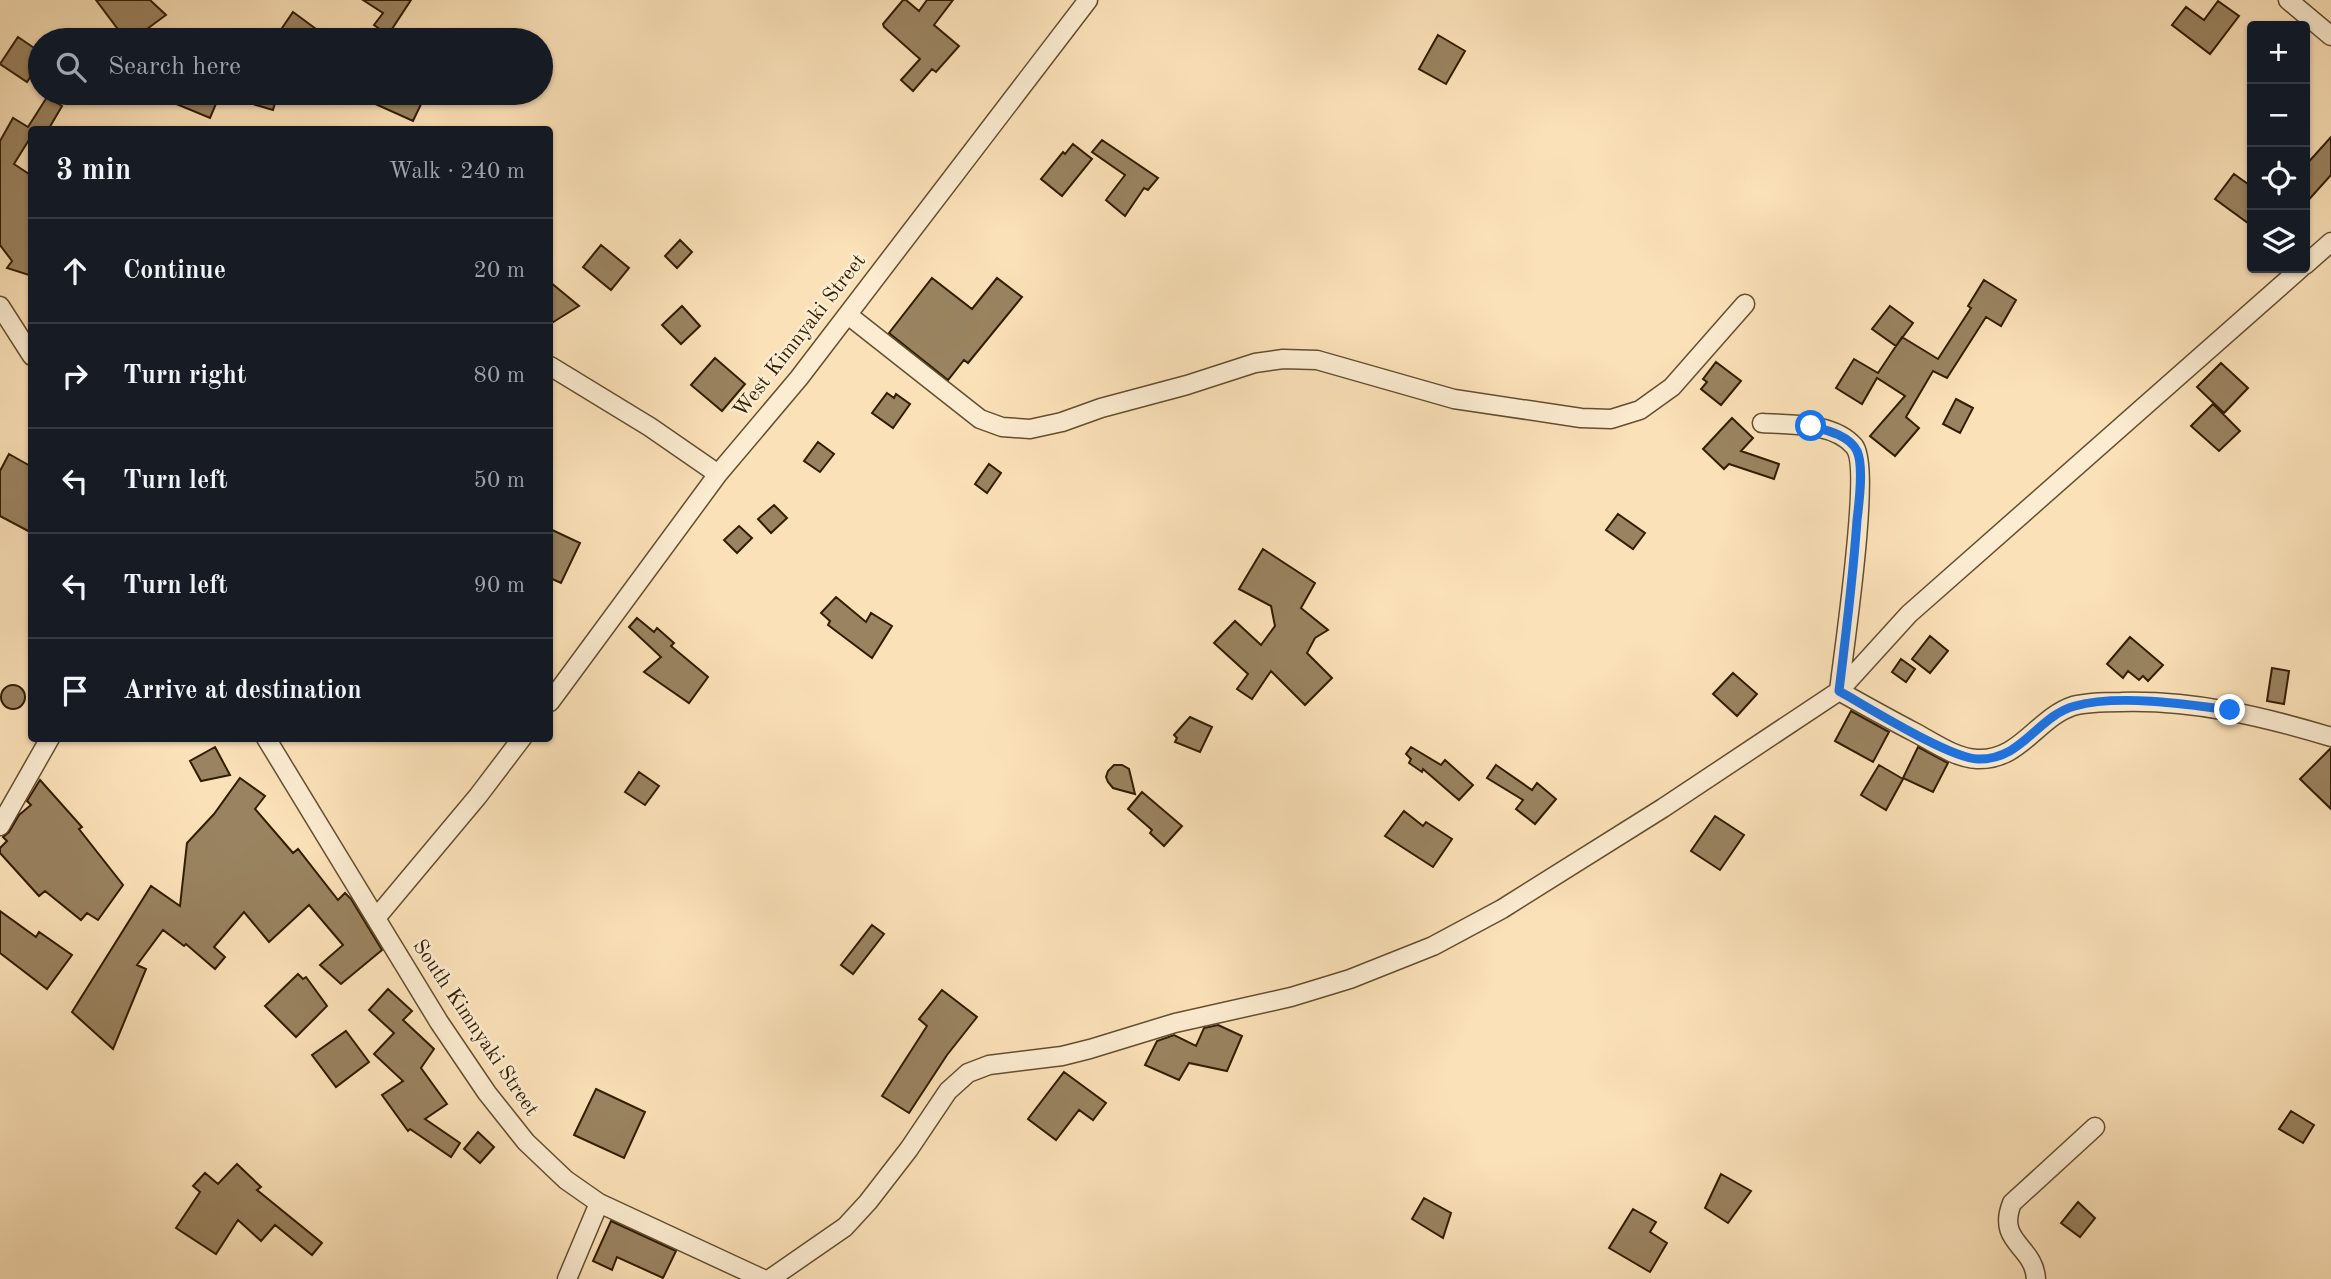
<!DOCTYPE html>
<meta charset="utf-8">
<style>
body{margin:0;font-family:"Old Standard TT",serif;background:#242831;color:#f1f3f6}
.controls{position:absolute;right:21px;top:21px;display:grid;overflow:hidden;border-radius:7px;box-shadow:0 2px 5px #0004}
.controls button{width:63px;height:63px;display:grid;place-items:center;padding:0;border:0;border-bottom:2px solid #363941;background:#171b24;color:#f1f3f6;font:35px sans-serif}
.stop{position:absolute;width:21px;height:21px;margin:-16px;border:5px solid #1a73e8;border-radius:50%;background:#fff}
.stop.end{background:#1a73e8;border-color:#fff;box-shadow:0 2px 7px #0008}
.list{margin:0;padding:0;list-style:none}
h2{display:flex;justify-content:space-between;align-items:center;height:91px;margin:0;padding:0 28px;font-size:30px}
h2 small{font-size:23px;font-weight:400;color:#9ea1a6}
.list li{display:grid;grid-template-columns:46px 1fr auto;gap:21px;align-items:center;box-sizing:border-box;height:105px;padding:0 28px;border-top:2px solid #363941}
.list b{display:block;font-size:26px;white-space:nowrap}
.list em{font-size:23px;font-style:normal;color:#9ea1a6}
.icon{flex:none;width:38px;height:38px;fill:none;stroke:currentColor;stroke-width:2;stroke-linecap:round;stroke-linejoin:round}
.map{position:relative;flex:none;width:2331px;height:1279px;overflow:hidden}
.search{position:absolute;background:#171b24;box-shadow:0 2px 5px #0004;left:28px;top:28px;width:525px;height:77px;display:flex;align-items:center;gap:18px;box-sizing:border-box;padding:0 24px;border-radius:38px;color:#9ea1a6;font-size:26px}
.panel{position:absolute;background:#171b24;box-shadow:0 2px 5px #0004;left:28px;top:126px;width:525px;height:616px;border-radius:7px}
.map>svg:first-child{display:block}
.building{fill:#9a8360;stroke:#311d00;stroke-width:2}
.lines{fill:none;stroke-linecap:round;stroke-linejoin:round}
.minor-casing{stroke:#644e2e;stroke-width:21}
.minor{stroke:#fcecd1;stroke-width:18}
.route{stroke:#1a73e8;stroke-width:9}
.labels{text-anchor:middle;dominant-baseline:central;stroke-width:5;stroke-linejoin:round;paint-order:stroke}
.street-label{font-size:21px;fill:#311d00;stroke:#fcecd1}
</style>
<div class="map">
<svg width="2331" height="1279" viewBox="0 0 2331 1279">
<rect width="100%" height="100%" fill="#fbe1b8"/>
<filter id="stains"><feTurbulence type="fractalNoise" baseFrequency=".00286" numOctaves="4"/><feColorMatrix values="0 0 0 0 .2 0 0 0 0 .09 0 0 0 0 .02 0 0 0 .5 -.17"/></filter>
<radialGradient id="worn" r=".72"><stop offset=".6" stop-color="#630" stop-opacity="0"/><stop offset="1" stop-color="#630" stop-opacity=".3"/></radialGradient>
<path class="building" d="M96,0h54l16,15 -34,25h-6z
M363,0h48l-23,35 -14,-10 9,-12z
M903,0h3l13,11 8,-11h26l-19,25 25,21 -23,26 -4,-3 -19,22 -12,-11 19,-21 -36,-32 -1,-3z
M2218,1l21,15 -29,38 -38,-29 14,-18 18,13z
M293,12l38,28h-38l-13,-9z
M1438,35l27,16 -19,33 -27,-15z
M18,37l22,15v10l-13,20 -27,-18z
M150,93h53l15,6 -8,19z
M229,93h49l-5,17 -44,-13z
M351,93h62l11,5 -11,23z
M47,97l15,9 -14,24h-16v5l-18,29 18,12v100l-25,-8 5,-7 -12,-16v-104l13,-23 15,9z
M2331,137v38l-26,29v-38z
M1102,140l56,38 -10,12 -4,-2 -19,28 -19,-16 19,-25 -33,-23z
M1073,144l19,15 -30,37 -21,-17 22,-27 2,2z
M2234,174l18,13v39l-37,-27z
M680,240l12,12 -15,16 -12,-12z
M601,245l28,23 -18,22 -28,-23z
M932,278l40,31 25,-31 25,19 -54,66 -4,-3 -16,20 -59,-47z
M1984,280l32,20 -15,26 -15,-9 -39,61 -14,-7 -27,46 13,11 -24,28 -25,-20 35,-40 -28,-18 -15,26 -26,-16 18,-29 24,14 24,-36 36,22 33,-51 -3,-2z
M550,282l29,24 -29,18z
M682,306l18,20 -19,18 -19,-19z
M1890,306l23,17 -17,23 -24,-17z
M715,358l30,26 -23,27 -31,-26z
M1716,362l25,19 -20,24 -20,-16 6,-7 -4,-3z
M2221,363l27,25 -24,25 -27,-26z
M887,393l7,5 2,-4 14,10 -17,24 -21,-15z
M1956,399l17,9 -13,25 -17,-9z
M2213,404l27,27 -21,20 -28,-25z
M1732,418l21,20 -12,13 38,13 -5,15 -45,-15 -5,5 -21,-20z
M818,442l16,12 -14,18 -16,-11z
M9,454l23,13v66l-32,-17v-45z
M989,464l12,9 -14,20 -12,-9z
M774,505l13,13 -16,15 -13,-14z
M1618,514l27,19 -12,16 -27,-19z
M739,526l13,12 -15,15 -13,-13z
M550,529l30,14 -19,40 -11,-5z
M1263,549l52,34 -14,25 27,22 -13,8 -8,15 25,25 -27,27 -34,-34 -19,28 -15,-10 11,-15 -34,-31 21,-22 26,24 14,-19 -4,-20 -32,-17z
M836,597l30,25 5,-9 21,13 -20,32 -44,-33 2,-4 -9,-8z
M637,618l17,14 3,-4 17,15 -3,3 37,31 -19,26 -45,-31 17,-15 -32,-30z
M1930,636l18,15 -18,22 -18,-14z
M2130,637l33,28 -15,16 -5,-5 -4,4 -11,-9 -5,7 -16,-14z
M1901,659l14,10 -9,13 -14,-10z
M2272,668l17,3 -5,33 -17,-3z
M1733,673l24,21 -20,22 -24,-22z
M1 697a12 12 0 1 1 24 0a12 12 0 1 1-24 0Z
M1851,711l38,21 -16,30 -38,-21z
M1190,717l22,10 -12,25 -25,-10 2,-4 -3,-3z
M215,747l15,28 -29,6 -11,-20z
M1411,747l30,18 4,-5 28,25 -14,15 -36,-31 -1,3 -13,-9 2,-4 -5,-5z
M1918,747l30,16 -15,29 -30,-14z
M2331,748v61l-31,-30z
M1114,765h8l7,4 6,25 -22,-6 -5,-6 -2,-5 2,-6z
M1496,765l36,25 5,-7 19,16 -21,25 -19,-15 7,-9 -36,-22z
M1879,765l24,14 -17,31 -25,-15z
M639,772l20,14 -14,19 -20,-13z
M240,778l25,18 -10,13 38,44 5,-4 40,51 7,-7 6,6 31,51 -41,34 -21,-19 23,-20 -34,-40 -40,37 -25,-30 -30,35 11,10 -10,12 -29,-25 -2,2 -21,-16 -26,35 9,4 -33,80 -41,-37 79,-126 29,20 7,-63 27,-29z
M40,780l42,47 -3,2 44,56 -25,35 -11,-7 -6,7 -36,-29 -6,5 -39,-43v-5l7,-7 -4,-4 6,-5 10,-17 12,-10 -4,-4z
M1142,792l40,34 -18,20 -14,-13 2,-3 -24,-21z
M1404,811l19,15 3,-4 26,17 -19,28 -48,-31z
M1715,816l29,19 -24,35 -29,-19z
M0,911l36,26 3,-5 33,23 -25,34 -47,-36z
M872,925l12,9 -31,40 -12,-9z
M298,974l5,5 3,-2 21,29 -31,31 -31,-31z
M388,989l24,22 -9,9 31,29 -13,19 26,36 -22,15 35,24 -9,14 -41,-28 -2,2 -26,-36 21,-14 -29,-27 20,-21 -25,-23z
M942,990l35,27 -30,38 -38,58 -27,-17 45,-70 -8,-7z
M1218,1025l24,11 -15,35 -38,-8 -10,17 -34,-15 12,-24 17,-6 22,11 8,-18z
M346,1031l23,31 -33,25 -24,-32z
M1064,1072l42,31 -13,17 -14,-10 -23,30 -28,-21z
M596,1089l49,23 -21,46 -50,-23z
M2291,1111l23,14 -11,18 -24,-14z
M478,1132l16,15 -14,16 -16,-14z
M237,1164l24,23 -4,3 65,53 -10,12 -37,-30 -14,16 -23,-21 -22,34 -40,-26 24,-36 -7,-6 12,-13 13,11z
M1721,1174l30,17 -23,32 -23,-15z
M1424,1198l27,15 -8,25 -31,-19z
M2078,1202l17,16 -15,19 -19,-14z
M1633,1209l23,13 -6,10 17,11 -17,29 -41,-24z
M611,1221l65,30 -13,27 -46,-21 -5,13 -19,-9z"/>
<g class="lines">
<defs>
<path id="minor" d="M2288,0l43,36
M2305,265l26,-23
M0,306l32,50
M848,315l132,104 22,8 28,2 32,-7 39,-14 86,-23 68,-22 28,-4 34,1 137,39 127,19 30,1 29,-9 32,-23 73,-83
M550,366l100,61 68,47
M1762,423c29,2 71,-1 92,23 18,21 -11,209 -15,245 25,14 50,28 75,41 19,10 41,26 63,27 43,2 60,-41 96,-53 15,-4 33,-4 48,-4 72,-2 141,14 210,35
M550,702l168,-228 81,-96 289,-378
M266,738l173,284 48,71 39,49 40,38 33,23 164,76
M0,826l50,-88
M376,918l102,-122 44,-58
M567,1279l32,-76
M770,1279l75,-52 23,-25 41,-53 39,-58 20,-18 21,-8 73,-9 28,-7 85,-26 116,-26 59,-18 83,-33 69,-37 161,-101 176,-117 70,-77 392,-346
M2036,1279c-2,-34 -40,-36 -24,-76l83,-76"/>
</defs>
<use href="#minor" class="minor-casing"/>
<use href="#minor" class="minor"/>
</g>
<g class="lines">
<path class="route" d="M1811,426c15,4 38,9 46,25 7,15 2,52 0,69 -4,58 -11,114 -18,171 29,16 110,67 139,68 45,1 59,-43 97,-53 42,-12 112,-2 155,4"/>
</g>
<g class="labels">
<g class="street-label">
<text transform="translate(800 336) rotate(-52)">West Kimnyaki Street</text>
<text transform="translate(475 1028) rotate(56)">South Kimnyaki Street</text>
</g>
</g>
<rect width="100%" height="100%" filter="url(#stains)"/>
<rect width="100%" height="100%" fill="url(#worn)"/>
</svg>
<div class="controls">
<button>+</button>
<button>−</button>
<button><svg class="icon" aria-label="locate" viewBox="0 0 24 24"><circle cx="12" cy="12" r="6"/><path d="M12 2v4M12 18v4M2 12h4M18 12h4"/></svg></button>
<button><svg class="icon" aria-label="layers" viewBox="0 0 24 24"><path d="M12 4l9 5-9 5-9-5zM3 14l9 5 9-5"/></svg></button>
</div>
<div class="stop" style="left:1811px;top:426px"></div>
<div class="stop end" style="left:2230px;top:710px"></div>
<div class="search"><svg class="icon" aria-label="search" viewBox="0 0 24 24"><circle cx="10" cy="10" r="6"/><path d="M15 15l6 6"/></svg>Search here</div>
<section class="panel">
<h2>3 min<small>Walk · 240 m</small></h2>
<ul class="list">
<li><svg class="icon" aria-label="ahead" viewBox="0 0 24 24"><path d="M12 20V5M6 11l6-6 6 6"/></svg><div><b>Continue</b></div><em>20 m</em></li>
<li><svg class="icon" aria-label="right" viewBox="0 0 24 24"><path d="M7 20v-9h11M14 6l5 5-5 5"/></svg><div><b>Turn right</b></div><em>80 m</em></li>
<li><svg class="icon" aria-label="left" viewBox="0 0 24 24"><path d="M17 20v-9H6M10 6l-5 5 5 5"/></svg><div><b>Turn left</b></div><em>50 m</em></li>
<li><svg class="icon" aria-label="left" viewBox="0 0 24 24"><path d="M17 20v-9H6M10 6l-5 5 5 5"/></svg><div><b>Turn left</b></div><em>90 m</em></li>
<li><svg class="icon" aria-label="arrive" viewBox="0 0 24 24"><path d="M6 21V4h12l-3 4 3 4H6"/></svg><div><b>Arrive at destination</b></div></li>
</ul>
</section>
</div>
